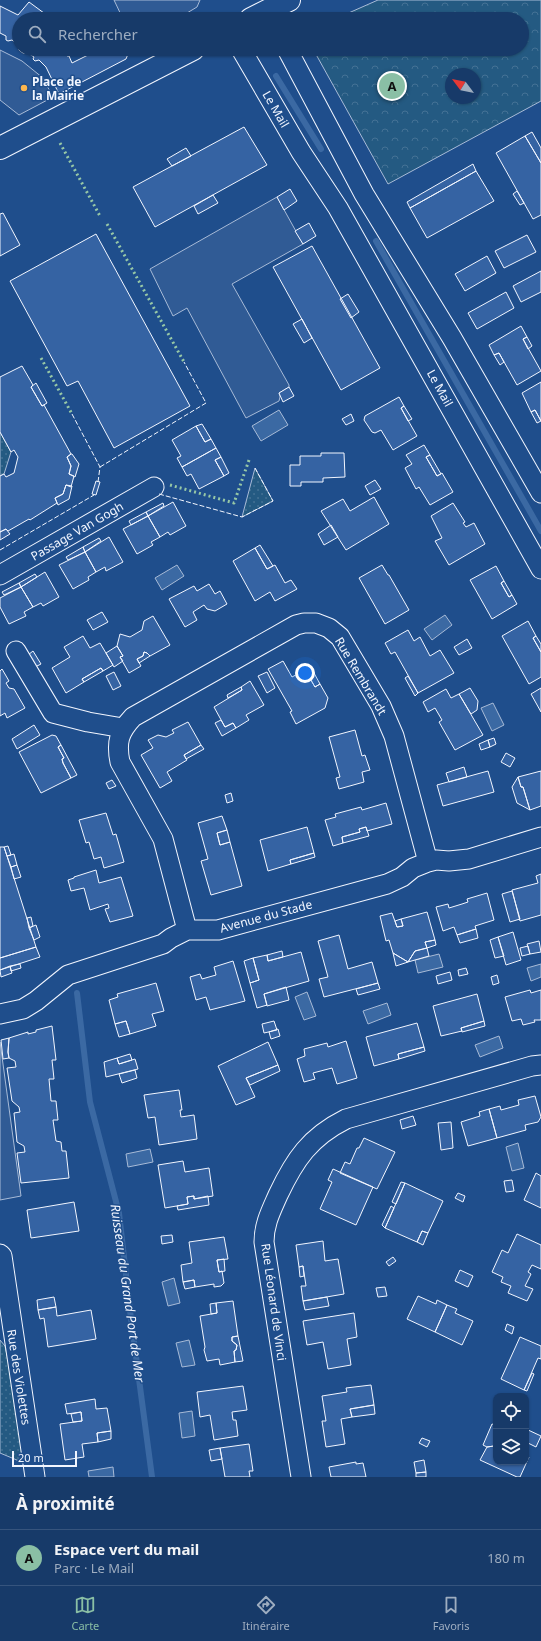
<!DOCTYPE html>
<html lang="fr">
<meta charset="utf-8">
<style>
body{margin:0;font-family:"Noto Sans",sans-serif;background:#244571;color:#f1f3f6}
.controls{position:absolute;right:12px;bottom:12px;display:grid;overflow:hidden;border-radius:8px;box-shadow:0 1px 3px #0004}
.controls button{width:36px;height:36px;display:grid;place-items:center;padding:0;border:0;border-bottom:1px solid #36547d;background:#173a69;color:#f1f3f6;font:20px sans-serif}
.compass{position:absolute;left:445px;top:68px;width:36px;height:36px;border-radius:50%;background:#173a69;box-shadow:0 1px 3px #0004;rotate:302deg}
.scale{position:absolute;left:12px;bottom:10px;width:65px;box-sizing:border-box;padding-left:4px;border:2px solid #f2f6ff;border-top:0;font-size:11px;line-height:14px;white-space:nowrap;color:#f2f6ff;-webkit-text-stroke:3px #1f4e8c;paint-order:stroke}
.you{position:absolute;left:305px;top:673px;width:14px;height:14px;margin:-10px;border:3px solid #fff;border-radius:50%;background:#1a73e8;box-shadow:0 0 0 6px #1a73e833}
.badge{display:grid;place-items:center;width:26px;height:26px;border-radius:50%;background:#8abfa5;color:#111;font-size:13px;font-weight:700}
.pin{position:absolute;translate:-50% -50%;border:2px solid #fff;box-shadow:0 1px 4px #0006}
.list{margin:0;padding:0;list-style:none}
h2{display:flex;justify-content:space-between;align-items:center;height:52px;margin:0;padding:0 16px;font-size:17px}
h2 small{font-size:13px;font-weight:400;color:#9eadc0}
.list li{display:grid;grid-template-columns:26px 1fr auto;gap:12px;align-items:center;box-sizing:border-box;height:56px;padding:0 16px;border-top:1px solid #36547d}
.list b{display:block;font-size:15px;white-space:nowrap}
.list p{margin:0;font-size:13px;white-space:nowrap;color:#9eadc0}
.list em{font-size:13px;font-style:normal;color:#9eadc0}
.icon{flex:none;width:22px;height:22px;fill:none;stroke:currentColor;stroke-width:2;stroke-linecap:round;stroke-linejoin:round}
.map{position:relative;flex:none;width:541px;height:1477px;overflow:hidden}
.search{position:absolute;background:#173a69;box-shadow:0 1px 3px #0004;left:12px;right:12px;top:12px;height:44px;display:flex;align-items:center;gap:10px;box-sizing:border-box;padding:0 14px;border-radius:22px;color:#9eadc0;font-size:15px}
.sheet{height:108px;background:#173a69}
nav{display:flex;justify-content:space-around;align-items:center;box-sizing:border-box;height:56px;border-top:1px solid #36547d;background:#173a69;font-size:11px;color:#9eadc0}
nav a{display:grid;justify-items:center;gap:2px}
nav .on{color:#8abfa5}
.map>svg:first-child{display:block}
.grass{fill:url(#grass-dots);stroke:#a8bbd7}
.forest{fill:url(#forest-crowns);stroke:#a8bbd7;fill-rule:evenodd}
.parking{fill:#305b95;stroke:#a8bbd7}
.water{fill:#3b69a3;stroke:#a8bbd7}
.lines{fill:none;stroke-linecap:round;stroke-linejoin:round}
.stream{stroke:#3b69a3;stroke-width:6}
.building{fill:#3563a3;stroke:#f2f6ff}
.minor-casing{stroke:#f2f6ff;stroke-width:21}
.tertiary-casing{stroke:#f2f6ff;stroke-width:24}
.minor{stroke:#1f4e8c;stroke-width:19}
.tertiary{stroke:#1f4e8c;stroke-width:22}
.hedge{stroke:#97c8a6;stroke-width:3;stroke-dasharray:2 3;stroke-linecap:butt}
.fence{stroke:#f2f6ff;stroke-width:1;stroke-dasharray:5 2;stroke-linecap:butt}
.poi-dot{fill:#ffb74d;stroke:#1f4e8c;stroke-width:1.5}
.labels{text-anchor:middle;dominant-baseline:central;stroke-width:3;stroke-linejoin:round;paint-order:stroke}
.poi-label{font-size:12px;font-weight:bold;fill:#f2f6ff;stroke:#1f4e8c;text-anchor:start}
.street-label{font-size:12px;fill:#f2f6ff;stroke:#1f4e8c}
.water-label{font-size:13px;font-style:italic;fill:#f2f6ff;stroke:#1f4e8c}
</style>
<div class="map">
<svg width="541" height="1477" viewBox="0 0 541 1477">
<defs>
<pattern id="grass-dots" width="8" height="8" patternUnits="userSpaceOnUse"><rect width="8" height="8" fill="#245a82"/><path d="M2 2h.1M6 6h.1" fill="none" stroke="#447295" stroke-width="1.8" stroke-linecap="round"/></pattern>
<pattern id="forest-crowns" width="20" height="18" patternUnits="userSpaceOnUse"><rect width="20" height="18" fill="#245a82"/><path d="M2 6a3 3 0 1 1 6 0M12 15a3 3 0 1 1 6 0" fill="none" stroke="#447295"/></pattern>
</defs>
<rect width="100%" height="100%" fill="#1f4e8c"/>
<path class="grass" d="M0,432l11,20 -7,22 -4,2z
M255,468l18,33 -31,16z
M0,1340l5,6 3,14 16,103 -24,-10z"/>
<path class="forest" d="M378,0h163v101l-153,83 -75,-135h209v-30h-187zM451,74h24v24h-24z"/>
<path class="parking" d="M114,0h86l-3,7 -20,12h-54z
M0,50l22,11 21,17 10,19 -34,18 -19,-15z
M277,197l26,47 -71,40 57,101v2l-10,6 1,4 -1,4 -33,17 -59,-110 -14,8 -23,-47z
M0,1042l21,154 -21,4z"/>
<path class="water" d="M279,410l9,15 -27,16 -9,-15z
M177,565l7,11 -22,14 -7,-12z
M445,615l7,10 -20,15 -8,-11z
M493,703l11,22 -12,6 -11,-23z
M439,954l4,13 -25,6 -3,-13z
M541,964v13l-10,4 -4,-13z
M307,992l9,24 -12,4 -9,-23z
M387,1003l4,12 -23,9 -5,-13z
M499,1036l4,12 -23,9 -5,-12z
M518,1143l6,25 -12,3 -6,-24z
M150,1149l3,13 -25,5 -2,-13z
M174,1278l6,25 -12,3 -6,-24z
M189,1340l6,25 -13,2 -6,-24z
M192,1411l3,25 -13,2 -3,-25z
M113,1467l1,10h-25l-1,-6z"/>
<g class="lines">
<path class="stream" d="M276,76l45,73
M376,241l165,290
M77,993l13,109 29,111 12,106 21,158"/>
</g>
<path class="building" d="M29,2l23,17h-33v30h41l7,7h2l3,7 28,-14h30l-4,10 -67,35 -13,-27 -7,-7 -4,1 -2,-2 1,-2 -6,-4h-5l-4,-3 -2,-6 -5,-4 -4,1 -2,-1v-4l-6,-3v-27l18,9z
M244,127l23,38 -112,62 -22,-40z
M532,132l9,16v15l-16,-27z
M525,136l16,27v52l-8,4 -37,-66z
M186,148l5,8 -19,10 -5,-7z
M473,164l3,7 -66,37 -3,-6z
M476,171l18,30 -67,37 -17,-30z
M290,189l7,12 -13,9 -7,-13z
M517,191l7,12 -4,2 -7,-11z
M213,195l5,8 -20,11 -4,-8z
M3,213l17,32 -20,11v-42z
M309,223l7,13 -13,8 -8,-13z
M96,234l94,172 -76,42 -36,-67 -11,5 -57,-105z
M527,235l9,17 -32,16 -9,-17z
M312,246l68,122 -39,22 -68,-123z
M487,256l9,17 -31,18 -10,-17z
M541,271v21l-20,10 -8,-16z
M506,292l8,16 -37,21 -9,-16z
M348,294l11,18 -8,6 -11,-19z
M302,319l10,19 -8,5 -11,-19z
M521,326l6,11 -4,2 18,32 -24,14 -18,-32 -5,2 -5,-10z
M527,337l5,9 -4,3 -5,-10z
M499,353l5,9 -4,3 -6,-10z
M22,366l11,19 -2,2 11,19 2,-1 27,49 -4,3 4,9 -2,8 5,2 -3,11 -5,-2 -3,9 -8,4 2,5 -27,17 -1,-1 -21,12 -2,-2 -6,3v-56l4,-2 2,3 8,-4 4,-16 -4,-7 -3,2 -11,-20v-55z
M541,382v39l-6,-11 -4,2 -9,-19z
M36,383l11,20 -5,3 -11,-19z
M289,387l5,9 -11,6 -4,-9z
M399,397l5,9 -3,2 16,28 -24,14 -12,-20 -6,3 -3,-1 -8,-12 1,-4z
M404,406l8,13 -4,2 -7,-13z
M535,410l6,11 -4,2 -6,-11z
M351,414l3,7 -8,4 -4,-6z
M202,424l9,15 -6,3 -9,-16z
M196,426l9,16 6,-3 5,9 -34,19 -5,-9 4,-2 -9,-16z
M424,445l6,10 -4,2 11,19 5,-3 11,19 -23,13 -11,-18 -3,2 -11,-21 7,-4 -6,-9z
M216,448l5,9 -6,3 9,16 -25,13 -8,-15 -4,2 -5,-9z
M321,453h23l1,24 -22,1v4h-22v4h-11v-21h10v-9h21z
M71,454h1l7,10 -4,13 -6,-3 2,-8 -4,-9z
M430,455l11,19 -4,2 -11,-19z
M221,457l8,16 -5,3 -9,-16z
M375,480l6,9 -11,6 -5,-9z
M96,481l4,1 -4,13 -4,-1z
M66,485l6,1 -3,13 -11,6 -3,-7 8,-4z
M374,497l15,27 -43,26 -25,-39 22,-12 7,12z
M173,502l13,24 -16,9 -2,-3 -8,5 -12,-21z
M163,503l1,3 -16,10 -2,-4z
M453,503l12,19 -2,1 3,4 8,-4 11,21 -36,21 -14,-24 7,-3 -11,-22z
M146,512l2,4 -17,9 -2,-4z
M148,516l12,21 -9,5 2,3 -16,9 -14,-25z
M331,525l7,12 -14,8 -6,-11z
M6,529l4,5 -10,6v-8z
M109,537l14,25 -17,9 -1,-4 -9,5 -11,-20z
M99,538l2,3 -16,11 -2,-5z
M260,545l13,21 -6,3 -12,-21z
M83,547l2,5 -17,8 -2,-3z
M255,548l12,21 8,-4 10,18 6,-3 6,9 -22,12 -5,-9 -15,9 -22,-40z
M85,552l11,20 -8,5 1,3 -16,9 -14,-24z
M382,565l6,10h1l20,35 -24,14 -26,-46z
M496,566l8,15 -3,2 8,14 3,-2 5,9 -25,15 -22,-39z
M45,572l14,25 -16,9 -2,-3 -8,4 -12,-20z
M35,574l2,3 -16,10 -2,-4z
M504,581l8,14 -3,2 -8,-14z
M19,583l2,4 -17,8 -2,-3z
M209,584l6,10 5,-3 7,13 -12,7 -8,-2 -3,-4 -11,7 4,8 -12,7 -16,-28 25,-13 3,5z
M21,587l12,20 -9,5 2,4 -17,8 -9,-17v-9z
M102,612l6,10 -15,8 -6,-10z
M153,616l17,29 -20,11 -3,-3 -3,-1 -1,4 -6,3 4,7 -12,7 -9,-16 3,-1 -6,-10 3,-12 10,3 12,-7 2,-9z
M528,621l8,15 -3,2 8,14v25l-12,7 -27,-48z
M408,630l6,11 6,-4 10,19 10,-6 14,23 -36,20 -23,-41 -4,2 -6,-11z
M83,636l7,12 10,-5 13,22 -10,6 -2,-3 -19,11 2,3 -18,11 -14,-25 18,-11 -6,-10z
M536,636l5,8v8l-8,-14z
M467,639l5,9 -13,7 -5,-8z
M117,646l6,10 -3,1 3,4 -9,6 -8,-14z
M33,651l8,13 -6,3 -7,-12z
M144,652l3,1 3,3 -11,7 -2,-4 6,-3z
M283,661l9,16 13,-7 10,17 5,-3 8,14 -3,10 -29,16 -6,-12 2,-1 -24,-42z
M101,668l2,3 -19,11 -2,-3z
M2,669l7,12 -3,2 3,5 5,1 11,19 -18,10 -2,-5 -5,3v-45z
M305,670l9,3 6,11 -5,3z
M114,672l7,14 -8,4 -7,-14z
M267,672l8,16 -8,5 -9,-17z
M408,676l10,17 -3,3 -10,-18z
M250,681l14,24 -18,10 3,5 -13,8 -3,-5 -8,4 -11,-20 28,-17 -1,-3z
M241,687l1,3 -14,8 -1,-3z
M470,688l8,13 -1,9 -6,4 -12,-20z
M541,688v24l-10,-18z
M446,689l5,9 8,-4 24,41 -28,15 -16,-28 3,-2 -7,-12 -7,4 -5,-10z
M221,720l4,7 8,-4 3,5 -14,8 -7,-13z
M188,722l13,23 -17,10 3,5 -20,12 5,9 -12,7 -19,-33 12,-7 -5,-8 10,-5 8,2 8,-4 -2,-3z
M34,725l6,10 -23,14 -5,-10z
M355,730l7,26 3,-1 5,15 -8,2 2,10 -25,7 -3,-11 4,-1 -11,-40z
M52,735l4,1 5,9 -3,2 6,11 -2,1 1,4 8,15 -30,15 -22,-41z
M494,738l2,6 -6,3 -2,-7z
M488,740l2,7 -9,3 -2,-6z
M61,745l16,30 -6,3 -8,-15 -1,-4 2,-1 -6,-11z
M201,745l3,4 -18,10 -2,-4z
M506,753l9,5 -5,9 -9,-5z
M464,767l3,10 -18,5 -3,-9z
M488,771l6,21 -51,14 -6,-21z
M541,771v35l-11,4 -7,-23h-2l-3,-10z
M518,777l3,10h2l7,23 -13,-7 -5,-16z
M112,780l4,6 -7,3 -3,-6z
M231,793l2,8 -6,2 -2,-8z
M386,803l6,21 -25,7 -1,-4 -7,2 1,3 -18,5 1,6 -10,3 -8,-26 11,-3 -1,-3 26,-7 1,3z
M106,813l7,22 3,-1 8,28 -20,6 -3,-11 -7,2 -5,-17 -3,1 -7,-23z
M222,816l5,14 -10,3 3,12 10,-3 12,44 -31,9 -10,-34 7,-2 -10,-36z
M307,827l7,26 -24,7 1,4 -23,7 -8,-31z
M366,827l3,9 -26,7 -1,-6 18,-5 -1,-3z
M227,830l3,12 -10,3 -3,-12z
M8,846l3,9 -4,1 -3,-9z
M0,847h4l3,9 29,91 -36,11z
M314,853l1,4 -24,7 -1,-4z
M14,854l3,11 -6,2 -4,-11z
M17,865l4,12 -7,2 -3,-12z
M96,870l3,13 22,-6 12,39 -23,6 -5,-13 4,-1 -1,-4 -18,6 -6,-22 -13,3 -3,-11 6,-2v-1z
M541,874v41l-21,6 -8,-31 26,-7 -2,-7z
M512,891l8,28 -10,3 -8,-28z
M487,893l7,27 -19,6 1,3 -19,6 -3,-8 -11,4 -7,-24 12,-3 1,4 13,-4 6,-2 -1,-3z
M427,912l8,28 -10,2 2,6 -12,3 -7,11 -15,-9 -4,-13 -3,1 -6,-25 12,-3 5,14 6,-1 -2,-7z
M31,917l2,9 -4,2 -2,-10z
M401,919l2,7 -6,1 -2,-6z
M36,925l4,12 -6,3 -5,-12z
M476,929l2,9 -18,5 -3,-8z
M513,932l8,28 -15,5 -8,-28z
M339,935l9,34 24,-7 6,21 -54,14 -5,-18 9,-2 -10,-36z
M498,937l6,19 -9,2 -5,-18z
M435,940l1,5 -9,3 -2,-6z
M539,941l2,11 -11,2 -3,-10z
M528,946l2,8 -8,2 -2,-8z
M36,947l4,10 -40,13v-12z
M427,948l2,8 -21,6 7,-11z
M282,951l1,6 -15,4 -1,-6z
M301,952l8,29 -45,13 3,11 -10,3 -7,-25 9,-3 -6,-22 14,-3 1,6z
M393,953l15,9 -12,4z
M253,958l6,22 -9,3 -6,-22z
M233,961l12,40 -35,9 -4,-13 -10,3 -6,-23 10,-3 2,5 14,-4 -2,-8z
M20,964l1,4 -10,3 -1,-5z
M10,966l2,7 -11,4 -1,-7z
M466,968l2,6 -9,2 -1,-6z
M450,972l2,8 -14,4 -2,-8z
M497,975l2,8 -6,2 -2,-8z
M156,983l8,28 -12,3 4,12 -26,8 -4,-13 -11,3 -6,-24 9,-3 -1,-3z
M378,983l2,6 -22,6 -2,-6z
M286,987l3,13 -22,6 -3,-12z
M530,990l1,3 10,-3v30h-7l1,2 -12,3 -2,-6 -9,2 -7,-24z
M477,994l7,27 -23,7 1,3 -21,5 -8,-30z
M126,1021l4,13 -11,3 -4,-13z
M274,1021l3,9 -13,3 -2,-9z
M484,1021l1,5 -23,6 -1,-4z
M417,1023l7,24 -26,7 1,5 -25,7 -8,-29z
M52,1026l4,34h-4l2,19h-5l2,22h5l2,19h-5l3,21 5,1 1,9h4l3,27 -48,5 -4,-30 8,-1 -1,-6 -7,-4 -3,-29 6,-1 -1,-5 -7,-6 -5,-33 9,-1 -1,-6 -6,-3 -1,-6 1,-14 19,-6v2l8,-2v-2z
M278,1029l2,7 -9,3 -2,-7z
M9,1038l-1,14 1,6 -6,1 -2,-19z
M346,1041l11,37 -20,6 -5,-16 -19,5 2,6 -11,3 -7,-23 8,-3 -1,-7 23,-6 1,4z
M268,1042l10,23 -32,13 9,19 -19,8 -18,-39z
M424,1047l1,4 -26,8 -1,-5z
M130,1054l2,6 -13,4 -2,-6z
M117,1058l2,6 16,-5 3,10 -32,8 -2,-15z
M278,1065l2,6 -30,14 -4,-7z
M135,1070l2,8 -15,5 -3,-9z
M179,1090l3,20h-2l1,7 13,-2 3,24 -38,6 -4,-28 -7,1 -4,-23z
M535,1096l6,21 -3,5 -13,3 1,5 -29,8 -8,-29 11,-3 1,4 18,-5 -1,-5z
M489,1109l8,29 -29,8 -7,-24 19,-6 -1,-4z
M413,1116l3,9 -14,4 -2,-9z
M451,1122l2,26 -12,2 -3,-27z
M364,1138l31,14 -18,37 -37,-16 5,-11 5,2 7,-16h2z
M183,1161l2,11 24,-4 4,28 -19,3v-3l-7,1 1,7 -23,4 -7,-43z
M333,1169l40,18 -17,38 -36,-16 12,-27 -4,-2z
M536,1173l5,3v32l-17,-8z
M512,1180l2,11 -8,1 -2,-11z
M401,1182l4,1 -9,21 -4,-2z
M405,1183l38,18 -15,32 -6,-2 -5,11 -32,-14z
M458,1193l7,3 -2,6 -8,-4z
M194,1196v3l14,-3 1,9 -31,5 -1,-4 11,-2 -1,-7z
M74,1202l5,29 -48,7 -4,-28z
M391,1206l3,2 -9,20 -3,-3z
M422,1231l6,2 -5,12 -6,-3z
M517,1234l24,11v24l-9,-4 -4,7 3,2 -6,12 8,3 -6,12 -19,-8 3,-7 -10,-4 2,-5 -11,-5 10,-22 6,3z
M172,1235l1,7 -11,2 -1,-8z
M224,1237l4,22 -11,1 2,12 3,-1 2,12 -3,3 -7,1v-3l-19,3 -1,-7 -11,2 -2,-17 11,-2 -3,-21z
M323,1241l2,20 13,-2 6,35 -41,7 -2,-15h5l-3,-20 -4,1 -3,-22z
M393,1257l3,4 -7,5 -3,-4z
M224,1259l1,12 -6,1 -2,-12z
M303,1266l1,10 -4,1 -1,-10z
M460,1270l13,6 -5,11 -13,-6z
M194,1280l1,7 -10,2 -2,-7z
M385,1287l2,9 -9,1 -2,-9z
M418,1296l18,8 1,-4 10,5 -12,27 -28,-13z
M54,1297l2,10 -18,3 -1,-10z
M327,1297l2,9 -24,4 -2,-9z
M233,1301l5,35 -6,1v4l5,4 -1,5 -2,1 1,11 -15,3 -1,-6 -12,2 -3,-11 1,-3 -5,-31 17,-3 -1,-10z
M216,1303l1,10 -6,1 -1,-10z
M447,1305l10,4 -2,4 18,8 -11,24 -27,-13z
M56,1307l1,9 34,-6 5,29 -48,8 -4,-29 -4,1 -2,-9z
M354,1313l3,24 -10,2 4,26 -23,4 -5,-27 -16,3 -4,-24z
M507,1324l7,3 -2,7 -7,-4z
M238,1336l5,25 -8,1 -1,-11 2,-1 1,-5 -5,-4v-4z
M520,1337l21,9v13l-3,-1 -14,32 -23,-11z
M532,1373l2,1 -7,17 -3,-1z
M371,1385l3,20 -24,4 2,8 -11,2 4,25 -19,3 -4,-26h4l-4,-25 25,-4 -1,-4z
M243,1386l4,24 -15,2 1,8h3l2,16 -24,4 -4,-25 -10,2 -3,-25z
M95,1399l1,10 11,-1 4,23 -14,2 1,9 -16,2 2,13 -19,3 -5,-36 22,-3 -1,-9 -14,2 -2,-10z
M374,1405l1,9 -23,3 -2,-8z
M81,1412l1,9 -9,1 -2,-8z
M492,1424l4,1v16l-2,5 -7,1 -4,-2z
M526,1429l15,7 -5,11 -10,-5z
M111,1431v8l-13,3 -1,-9z
M422,1438l8,3 -3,6 -8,-4z
M496,1441v21h30v-6l3,1 -9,20h-3l-37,-17 7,-13 7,-1z
M249,1444l4,27h-4l1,6h-25l-5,-29z
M220,1448l2,11 -11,2 -2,-11z
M424,1460l2,12 -10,1 -2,-11z
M356,1462v2l7,-1 3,14h-35l-2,-10z
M426,1472v5h-10v-4z"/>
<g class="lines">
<defs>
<path id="minor" d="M241,49l60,103 37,56 203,361
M287,49l77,145 88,144 89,155
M0,575l154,-88
M16,651l37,62 35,9 35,6
M187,930l-24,-91 -43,-77c-4,-20 -1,-30 13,-45l163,-92 8,-2h12l13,5 11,9 41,69 13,30 34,126
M0,1014l23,-5 13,-8 32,-26 95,-31 8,-6 16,-8h31l169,-46 15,-7 11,-9 15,-6 8,-2 13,1 20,-2 72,-22
M0,1254l2,2 33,221
M301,1477l-37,-235c0,-18 7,-31 14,-47 17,-36 32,-58 68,-76l186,-53 9,-1"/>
<path id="tertiary" d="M251,19l38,-19
M0,148l193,-99"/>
</defs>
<use href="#minor" class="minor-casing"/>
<use href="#tertiary" class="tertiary-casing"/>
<use href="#minor" class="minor"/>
<use href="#tertiary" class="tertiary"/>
<path class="hedge" d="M60,143l40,73
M107,224l77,138
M41,358l31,56
M170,485l64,18 15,-43"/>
<path class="fence" d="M72,414l28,53 -2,15
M100,467l106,-64 -22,-41
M159,494l83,23 31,-16 -18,-33
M0,550l94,-55"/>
</g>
<circle class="poi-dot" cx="24" cy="88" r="4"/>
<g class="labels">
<g class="poi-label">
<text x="32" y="81">Place de<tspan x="32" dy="14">la Mairie</tspan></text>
</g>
<g class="street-label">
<text transform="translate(276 109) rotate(60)">Le Mail</text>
<text transform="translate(440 388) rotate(61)">Le Mail</text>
<text transform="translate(77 531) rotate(-30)">Passage Van Gogh</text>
<text transform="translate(361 676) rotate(59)">Rue Rembrandt</text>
<text transform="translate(266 916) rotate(-15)">Avenue du Stade</text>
<text transform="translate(274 1302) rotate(82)">Rue Léonard de Vinci</text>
<text transform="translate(19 1377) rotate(81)">Rue des Violettes</text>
</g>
<g class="water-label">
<text transform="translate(128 1293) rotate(82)">Ruisseau du Grand Port de Mer</text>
</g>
</g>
</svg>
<div class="controls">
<button><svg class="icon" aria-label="locate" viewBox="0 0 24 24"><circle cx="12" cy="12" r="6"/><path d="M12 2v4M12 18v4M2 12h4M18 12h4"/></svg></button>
<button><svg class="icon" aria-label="layers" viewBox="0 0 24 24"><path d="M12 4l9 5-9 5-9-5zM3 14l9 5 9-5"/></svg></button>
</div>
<svg class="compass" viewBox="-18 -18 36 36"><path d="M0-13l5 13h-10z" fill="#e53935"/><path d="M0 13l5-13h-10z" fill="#9eadc0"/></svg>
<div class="scale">20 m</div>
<div class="you"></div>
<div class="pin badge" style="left:392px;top:86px">A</div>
<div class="search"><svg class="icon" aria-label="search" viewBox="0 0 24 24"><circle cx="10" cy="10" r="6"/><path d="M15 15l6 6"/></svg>Rechercher</div>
</div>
<section class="sheet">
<h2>À proximité<small></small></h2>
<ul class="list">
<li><span class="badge">A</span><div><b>Espace vert du mail</b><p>Parc · Le Mail</p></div><em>180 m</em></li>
</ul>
</section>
<nav>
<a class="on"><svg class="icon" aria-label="map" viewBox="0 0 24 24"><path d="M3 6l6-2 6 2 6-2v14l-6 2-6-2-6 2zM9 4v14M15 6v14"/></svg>Carte</a>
<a><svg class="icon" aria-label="directions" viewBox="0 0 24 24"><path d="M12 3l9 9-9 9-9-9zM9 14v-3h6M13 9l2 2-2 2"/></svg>Itinéraire</a>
<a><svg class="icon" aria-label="saved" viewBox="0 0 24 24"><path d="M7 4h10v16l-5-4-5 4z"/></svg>Favoris</a>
</nav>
